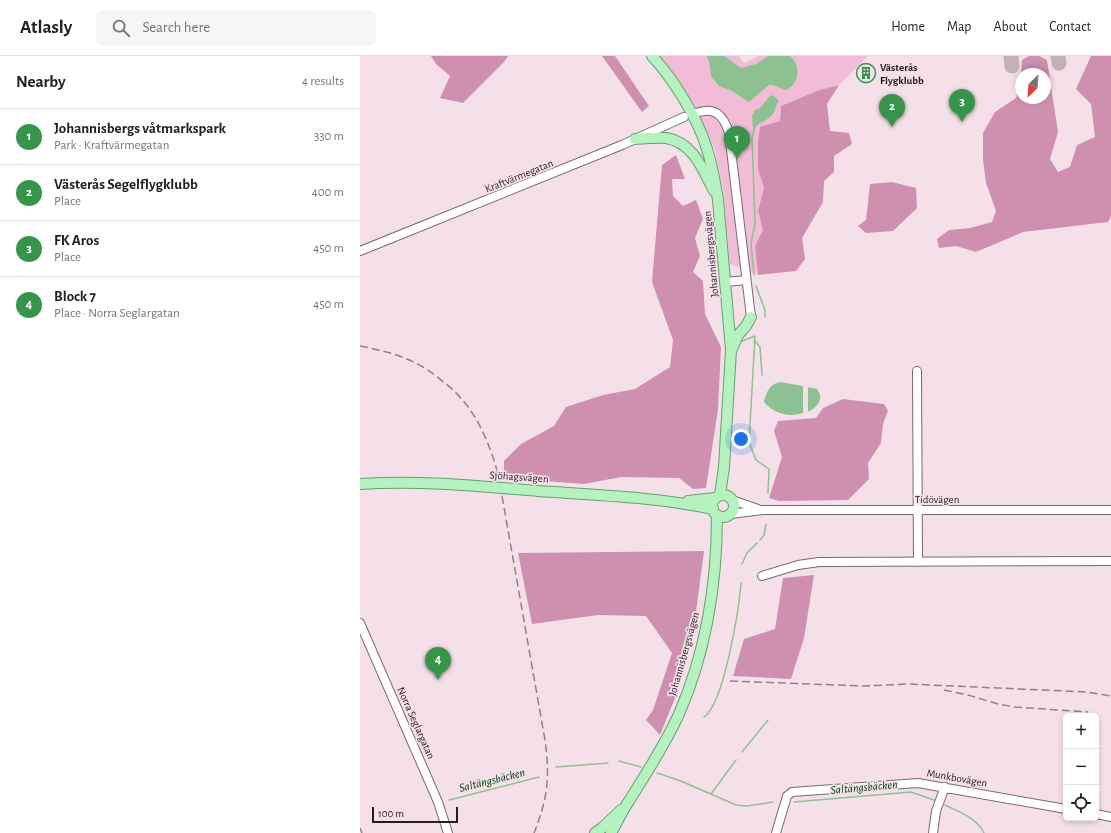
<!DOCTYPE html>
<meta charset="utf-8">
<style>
body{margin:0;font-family:"Alegreya Sans",sans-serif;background:#f6f6f6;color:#202124}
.controls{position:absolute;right:12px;bottom:12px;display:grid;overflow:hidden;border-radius:6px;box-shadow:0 2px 6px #0003}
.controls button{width:36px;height:36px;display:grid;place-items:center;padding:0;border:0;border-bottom:1px solid #e0e0e0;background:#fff;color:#202124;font:20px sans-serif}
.compass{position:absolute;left:655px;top:12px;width:36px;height:36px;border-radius:50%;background:#fff;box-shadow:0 2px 6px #0003;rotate:205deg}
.scale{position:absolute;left:12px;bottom:10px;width:86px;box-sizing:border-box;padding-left:4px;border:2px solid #251d21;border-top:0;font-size:11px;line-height:14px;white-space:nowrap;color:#251d21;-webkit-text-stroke:3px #f5e0ea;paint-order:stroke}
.you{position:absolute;left:381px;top:383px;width:14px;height:14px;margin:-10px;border:3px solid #fff;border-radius:50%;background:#1a73e8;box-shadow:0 0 0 6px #1a73e833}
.badge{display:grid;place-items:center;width:26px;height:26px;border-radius:50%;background:#369549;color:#fff;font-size:13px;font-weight:700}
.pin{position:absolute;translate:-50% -33px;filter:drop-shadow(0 1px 2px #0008)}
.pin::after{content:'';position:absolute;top:21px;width:14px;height:12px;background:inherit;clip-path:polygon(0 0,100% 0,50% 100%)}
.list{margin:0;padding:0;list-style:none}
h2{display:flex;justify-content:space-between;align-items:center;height:52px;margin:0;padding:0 16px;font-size:17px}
h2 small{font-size:13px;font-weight:400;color:#757577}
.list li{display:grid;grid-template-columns:26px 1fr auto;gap:12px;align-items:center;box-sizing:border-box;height:56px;padding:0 16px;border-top:1px solid #e0e0e0}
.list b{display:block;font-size:15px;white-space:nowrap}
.list p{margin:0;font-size:13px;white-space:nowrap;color:#757577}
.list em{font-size:13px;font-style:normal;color:#757577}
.icon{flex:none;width:22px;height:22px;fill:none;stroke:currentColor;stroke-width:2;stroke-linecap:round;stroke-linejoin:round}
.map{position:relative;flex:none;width:751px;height:777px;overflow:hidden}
header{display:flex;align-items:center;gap:24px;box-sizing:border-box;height:56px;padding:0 20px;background:#fff;border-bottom:1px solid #e0e0e0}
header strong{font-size:19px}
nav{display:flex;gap:22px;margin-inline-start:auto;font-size:14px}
.search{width:280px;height:36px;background:#f6f6f6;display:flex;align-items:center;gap:10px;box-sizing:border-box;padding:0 14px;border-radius:6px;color:#757577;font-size:15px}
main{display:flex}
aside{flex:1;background:#fff}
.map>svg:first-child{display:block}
.green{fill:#f2bcd6}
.forest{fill:#cf90b0}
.water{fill:#8dc192}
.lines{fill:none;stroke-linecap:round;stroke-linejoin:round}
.stream{stroke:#8dc192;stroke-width:1.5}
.taxiway{stroke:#c2b0b9;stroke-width:15}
.minor-casing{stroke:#7a6871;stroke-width:10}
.major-casing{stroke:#64a26c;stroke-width:12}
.minor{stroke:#fff;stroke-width:8}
.major{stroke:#b6f2bf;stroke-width:10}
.rail{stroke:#908188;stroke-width:1.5;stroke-dasharray:8 4;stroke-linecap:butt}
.labels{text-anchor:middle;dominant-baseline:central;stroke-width:3.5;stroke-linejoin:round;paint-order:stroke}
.poi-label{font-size:11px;font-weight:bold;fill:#251d21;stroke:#f5e0ea;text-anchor:start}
.street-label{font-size:11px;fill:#251d21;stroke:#f5e0ea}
.water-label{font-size:12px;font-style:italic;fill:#064216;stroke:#f5e0ea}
</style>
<header>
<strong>Atlasly</strong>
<div class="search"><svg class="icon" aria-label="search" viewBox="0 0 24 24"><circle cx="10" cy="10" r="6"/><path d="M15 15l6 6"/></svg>Search here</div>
<nav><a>Home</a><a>Map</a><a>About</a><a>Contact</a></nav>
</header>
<main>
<aside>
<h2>Nearby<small>4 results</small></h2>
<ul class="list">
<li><span class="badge">1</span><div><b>Johannisbergs våtmarkspark</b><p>Park · Kraftvärmegatan</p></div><em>330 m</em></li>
<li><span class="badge">2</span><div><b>Västerås Segelflygklubb</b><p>Place</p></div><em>400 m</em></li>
<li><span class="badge">3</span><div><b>FK Aros</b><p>Place</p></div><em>450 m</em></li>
<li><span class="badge">4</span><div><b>Block 7</b><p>Place · Norra Seglargatan</p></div><em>450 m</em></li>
</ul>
</aside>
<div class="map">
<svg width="751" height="777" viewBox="0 0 751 777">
<rect width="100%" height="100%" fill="#f5e0ea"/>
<path class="green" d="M300,0h79l5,7 14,-7h110l-29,29 -20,5 -38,16 -1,15 -22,90 6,19 -9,16 3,29 -28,-11 -7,-75 -8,-39 -20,-44z"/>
<path class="forest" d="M71,0h77l-4,6 -41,41 -23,-5 10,-22 -14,-12z
M242,0h13l34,50 -7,6z
M669,0h10l8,4 11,72 -8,27 8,13 12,-5 7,-22 18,-8 -4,-33 -15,-15 15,-33h20v160l-3,6 -85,10 -47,20 -20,-6 -17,2 -2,-9 12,-9 21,-2 22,-6 4,-11 -10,-28 -3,-23v-27l12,-21 21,-14 5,-22v22h24v-24h-24l1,-14z
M479,29l-12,19 3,27 19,2 3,11 -18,12v16l-10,9 -1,21 -21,36 3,21 -9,12 -38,4 -3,-29 8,-16 -5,-19 6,-24 -6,-17v-27l2,-16 20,-6 1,-15 38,-16z
M316,99l9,24h-13l1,17 10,10 13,-6 7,19 -8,19 5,18 -7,16 10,9 2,33 16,33 -3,62 -12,79 -13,1 -14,-11 -58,-1 -37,7 -80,-6v-17l17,-17 33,-18 12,-19 37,-12 32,-6 35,-22 3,-27 -21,-58 10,-117z
M532,126l24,6 1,20 -24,23 -27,2 -8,-7 8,-6 4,-36z
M483,343l41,5 4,7 -5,13 -2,19 -13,20 1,16 -21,21 -69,1 -10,-3 13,-41 -8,-26 4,-10 38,-3 7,-10z
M344,495l-12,91 -17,56 -15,37 -14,-15 7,-10 19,-57 -26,-37 -48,-1 -66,9 -14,-71z
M454,519l-10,63 -13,41 -58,-3 11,-37 31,-10 8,-51z"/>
<path class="water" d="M346,0h18l17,12 15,-4 12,-8h22c11,10 10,27 -4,34 -6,-1 -11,-6 -17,-5l-20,17 -2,-1 -15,-10 -13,-5 -8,-10 -2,-15z
M413,39l6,6c-4,5 -4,12 -8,15 -5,6 -13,5 -16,13h-2l-1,-13 3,-6 5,-2 9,-11z
M420,326l23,4v27c-15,5 -29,0 -39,-11 2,-10 6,-18 16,-20z
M448,331l9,2c7,9 2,16 -7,22h-2z"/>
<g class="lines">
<path class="stream" d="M394,73l-2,9 3,86 -4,19 3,32
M396,230l9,24v7
M395,280l-6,106 7,18 13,9 -1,24
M394,284l6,7 2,28
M382,285l13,-5
M400,484l4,-5 2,-11
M382,508l5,-11 10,-10
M344,661c20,-13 35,-108 37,-134
M382,696l26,-32
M259,705l22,6
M196,711l52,-4
M297,717l24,8 55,24 11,1 26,-4
M351,738l25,-34
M89,744l90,-23
M434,746l117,-10 23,8
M585,749c13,6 33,14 39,28"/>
<path class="taxiway" d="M651,0l1,10
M698,0l1,7"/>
<defs>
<path id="minor" d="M336,57c19,-7 28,3 33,20l22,184
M0,195l262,-106 62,-28
M366,226l20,-2
M557,315l1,191
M372,444l26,9
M370,458l33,-4h348
M402,520l36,-11 21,-3 292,-1
M0,567l78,179 10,31
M736,758l15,3
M416,777l11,-37 5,-4 126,-9 148,26
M573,777l3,-22 9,-24"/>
<path id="major" d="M292,0c20,21 45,61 54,90 6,17 9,36 12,54l13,150 -7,117 -4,28
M275,83c11,-1 21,-2 31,-1 27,4 37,32 48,53
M372,293l6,-14 8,-9 5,-9
M0,428c60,-4 119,2 178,7 58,4 118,6 175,18
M352 450a11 11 0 1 1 22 0a11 11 0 1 1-22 0Z
M328,445l27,-3
M235,777l7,-5 19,-18
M251,777c6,-10 11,-22 18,-32 18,-29 36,-56 50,-87 27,-62 38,-132 38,-199"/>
</defs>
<use href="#minor" class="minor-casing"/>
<use href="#major" class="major-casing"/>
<use href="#minor" class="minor"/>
<use href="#major" class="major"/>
<path class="rail" d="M0,290c15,3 30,6 44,12 12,4 23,11 32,18 6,5 12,9 17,14 25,23 38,57 46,88
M142,440l43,244c5,37 3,58 -11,93
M370,625l133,5 45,-2 179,8 24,4
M584,634l24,5 30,9 17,3 73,5
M0,772l2,5"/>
</g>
<defs>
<symbol id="building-ring" viewBox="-11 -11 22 22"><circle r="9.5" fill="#f5e0ea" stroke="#369549" stroke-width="1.5"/><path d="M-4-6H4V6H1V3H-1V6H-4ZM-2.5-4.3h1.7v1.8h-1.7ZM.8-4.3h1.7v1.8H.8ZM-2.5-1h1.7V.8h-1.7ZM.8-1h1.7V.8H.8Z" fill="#369549"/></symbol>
</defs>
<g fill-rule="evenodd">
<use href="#building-ring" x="495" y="6" width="22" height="22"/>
</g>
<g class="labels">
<g class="poi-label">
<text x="520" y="11">Västerås<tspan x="520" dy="13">Flygklubb</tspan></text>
</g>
<g class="street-label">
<text transform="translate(159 120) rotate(-22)">Kraftvärmegatan</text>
<text transform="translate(351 198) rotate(-95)">Johannisbergsvägen</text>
<text transform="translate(159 421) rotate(4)">Sjöhagsvägen</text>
<text x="577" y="443">Tidövägen</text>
<text transform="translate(324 598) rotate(-74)">Johannisbergsvägen</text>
<text transform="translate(56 667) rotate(66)">Norra Seglargatan</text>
<text transform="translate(597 722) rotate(10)">Munkbovägen</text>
</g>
<g class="water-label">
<text transform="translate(132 724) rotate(-14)">Saltängsbäcken</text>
<text transform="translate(504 731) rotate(-5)">Saltängsbäcken</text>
</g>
</g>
</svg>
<div class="controls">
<button>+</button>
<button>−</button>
<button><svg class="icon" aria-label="locate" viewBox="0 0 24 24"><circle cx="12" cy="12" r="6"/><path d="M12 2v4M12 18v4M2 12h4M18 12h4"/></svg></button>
</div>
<svg class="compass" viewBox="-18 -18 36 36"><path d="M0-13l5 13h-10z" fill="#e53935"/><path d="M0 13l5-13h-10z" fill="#757577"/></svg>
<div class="scale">100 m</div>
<div class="you"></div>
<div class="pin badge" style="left:377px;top:103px">1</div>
<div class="pin badge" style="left:532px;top:71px">2</div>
<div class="pin badge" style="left:602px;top:66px">3</div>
<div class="pin badge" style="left:78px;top:624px">4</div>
</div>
</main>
